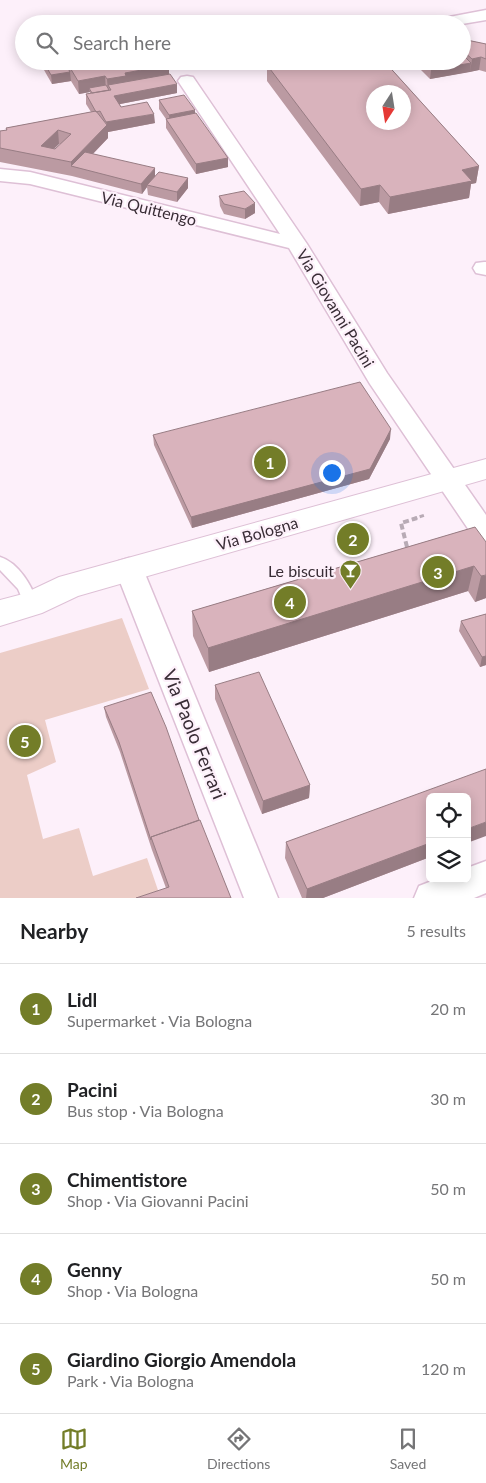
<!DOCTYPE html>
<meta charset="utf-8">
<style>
body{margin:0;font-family:Lato,sans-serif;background:#f6f6f6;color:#202124}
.controls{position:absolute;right:15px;bottom:15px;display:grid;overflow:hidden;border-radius:8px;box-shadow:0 2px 12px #0003}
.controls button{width:45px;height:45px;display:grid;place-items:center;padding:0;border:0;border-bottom:1px solid #e0e0e0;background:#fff;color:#202124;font:25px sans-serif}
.compass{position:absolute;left:366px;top:85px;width:45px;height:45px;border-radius:50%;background:#fff;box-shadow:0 2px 12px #0003;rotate:192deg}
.you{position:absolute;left:331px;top:472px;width:18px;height:18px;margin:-12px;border:4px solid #fff;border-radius:50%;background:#1a73e8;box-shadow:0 0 0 8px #1a73e833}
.badge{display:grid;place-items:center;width:32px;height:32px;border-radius:50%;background:#737d28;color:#fff;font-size:16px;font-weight:700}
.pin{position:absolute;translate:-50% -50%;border:2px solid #fff;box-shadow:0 1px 5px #0006}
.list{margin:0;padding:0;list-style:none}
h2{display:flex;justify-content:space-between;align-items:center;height:65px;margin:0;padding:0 20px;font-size:21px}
h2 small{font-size:16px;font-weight:400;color:#757577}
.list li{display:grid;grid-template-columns:32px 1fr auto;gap:15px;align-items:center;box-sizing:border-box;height:90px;padding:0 20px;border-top:1px solid #e0e0e0}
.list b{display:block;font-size:19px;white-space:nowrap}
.list p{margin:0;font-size:16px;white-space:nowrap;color:#757577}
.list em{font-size:16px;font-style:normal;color:#757577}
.icon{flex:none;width:28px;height:28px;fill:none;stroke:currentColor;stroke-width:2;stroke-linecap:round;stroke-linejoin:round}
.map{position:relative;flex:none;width:486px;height:898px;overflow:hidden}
.search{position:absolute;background:#fff;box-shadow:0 2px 12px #0003;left:15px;right:15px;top:15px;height:55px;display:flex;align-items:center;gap:12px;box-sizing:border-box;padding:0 18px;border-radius:28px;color:#757577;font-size:19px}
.sheet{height:515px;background:#fff}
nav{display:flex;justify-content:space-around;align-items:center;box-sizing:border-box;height:70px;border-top:1px solid #e0e0e0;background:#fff;font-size:14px;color:#757577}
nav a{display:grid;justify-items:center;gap:2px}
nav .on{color:#737d28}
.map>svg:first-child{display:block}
.green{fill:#eccdc7}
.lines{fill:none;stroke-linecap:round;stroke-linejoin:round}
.lane-casing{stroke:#dec0d6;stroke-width:3}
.street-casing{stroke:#dec0d6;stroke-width:3}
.secondary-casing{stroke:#dec0d6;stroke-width:2}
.path-far1{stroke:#b8abb5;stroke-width:3;stroke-dasharray:4.5 2.5;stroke-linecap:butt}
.path{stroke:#b8abb5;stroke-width:4;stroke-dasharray:6 3;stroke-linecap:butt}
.lane{fill:#fff;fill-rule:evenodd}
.street{fill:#fff;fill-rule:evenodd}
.secondary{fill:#fff;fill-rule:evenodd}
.wall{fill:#bb9aa2;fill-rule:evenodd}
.shaded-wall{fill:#987d84}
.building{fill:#d9b3bc;stroke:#987d84;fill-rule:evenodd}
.labels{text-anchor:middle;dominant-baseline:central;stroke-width:4.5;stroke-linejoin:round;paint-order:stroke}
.street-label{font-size:16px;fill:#392d36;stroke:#fdf0fa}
.poi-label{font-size:16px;fill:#392d36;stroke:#fdf0fa;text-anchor:end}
.near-street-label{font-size:19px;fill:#392d36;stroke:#fdf0fa}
</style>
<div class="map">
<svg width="486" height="898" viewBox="0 0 486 898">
<rect width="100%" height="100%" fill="#fdf0fa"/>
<path class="green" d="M122,618l27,71 -104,31 11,42 -29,13 16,64 36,-11 14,48 54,-18 13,38 -6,2h-154v-245z"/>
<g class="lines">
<defs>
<path id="lane" d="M0,557c19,6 32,29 38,47l-2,4 -5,2 -5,-2 -8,-19 -18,-19z"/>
<path id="street" d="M486,10v10l-24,4 -13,-1 -2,-3 2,-3z
M187,76l6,1 114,167 80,129 99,142v30l-9,-3 -107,-158 -81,-136 -259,-64 -30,-3v-12l30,3 250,62 -102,-153 3,-4z
M484,262h2v13l-10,-2 -3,-5 3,-5z
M129,558l10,3 4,8 135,329h-34l-129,-329 4,-8z
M486,861v32l-12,5h-60l5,-12 18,-7h30v-11z"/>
<path id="secondary" d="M486,459v20l-408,117 -36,17 -42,13v-26l23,-6 36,-17z"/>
</defs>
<use href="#lane" class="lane-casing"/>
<use href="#street" class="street-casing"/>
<use href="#secondary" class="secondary-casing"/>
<path class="path-far1" d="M413,519l12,-4"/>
<path class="path" d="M407,547l-6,-24 16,-5"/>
<use href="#lane" class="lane"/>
<use href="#street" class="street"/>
<use href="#secondary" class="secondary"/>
</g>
<path class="wall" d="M462,39l24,5v28l-7,-2 -49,9 -18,-18h50z
M43,61h49l3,5 74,-1v9l8,19 -57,11 1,3 34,16 -47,9v6l-15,16 62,22 33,2v10l-11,14 -29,-7 -1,-8 -5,7 -70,-18 -72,-14v-31l6,-1v-2l85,-16 -5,-8v-10l4,-1v-1l-11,2 -8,-13 -19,3 -8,-14zM59,144h2l-6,5h-1z
M276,61h108l95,105 -3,17 -5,1 -2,14 -81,16 -9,-12 -19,4 -93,-125v-16l9,-2z
M159,100l36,13 33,45v9l-32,7 -30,-46v-9l-7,-10z
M219,196l36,17 -10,6 -21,-5 -4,-8z
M153,435l237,4 -21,40 -177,49 -38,-83z
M475,527l11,71 -11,4 -7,-11 -259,81 -16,-36 -1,-25z
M486,614v51l-6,2 -21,-36 2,-10z
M215,685l95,100 -1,13 -47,16 -47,-115z
M104,707l95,113 32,78 -65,-10 -14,-38 -32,-98 -14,-35z
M430,797v60l-107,41h-21l-17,-40 1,-16z"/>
<path class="shaded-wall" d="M481,57l-2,13 -9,2 2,-13z
M471,63l-1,9 -40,7 1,-9z
M169,65v13l-58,12 -3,-5 1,7h-1l-1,-13 18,-6z
M70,72l1,9 -19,3 -1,-9z
M105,76l1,14 -17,-2 1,4 -11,2 -1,-13z
M177,84v9l-62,12 -1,-9z
M195,110v10l-25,5 -1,-10z
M154,114l1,9 -47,9v6l-29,30 -8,-2v-4l36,-37 -1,-3z
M58,130l1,14 -14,13 -4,-11z
M228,158v9l-32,7v-10z
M479,166l-3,17 -5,1 -2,14 -81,16 2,-17 72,-27z
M155,168v10l-8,7v2l-5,7 -1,-10z
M188,178v10l-11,14v-10z
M380,185l-1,17 -19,4 1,-17z
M255,203v10l-10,6v-10z
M391,429l-1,10 -21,40 -177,49 -1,-11z
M474,566l-6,25 -259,81 -1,-24z
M486,575v23l-11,4 6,-26z
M486,656v9l-6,2 2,-10z
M310,785l-1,13 -47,16 1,-13z
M486,822v14l-19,7v-14z
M430,843v14l-107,41h-17l1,-9z"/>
<path class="building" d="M462,39l24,5v15l-5,-2 -9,2 -10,-9z
M462,54l9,9 -40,7 -8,-9h39z
M43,61h21l6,11 -19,3z
M66,61h26l3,5 29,-5h42l3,4 -44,8 1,3 -19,3 -2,-3 -27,5z
M281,61h103l95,105 -17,4 10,11 -82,16 -10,-12 -19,4 -94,-124 15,-3zM374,92h30v30h-30z
M170,74l7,10 -63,12 7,11 26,-5 7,12 -48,8 -6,-11 -4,1 -10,-18 25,-4 -3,-5z
M106,85l3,5 -17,3 -3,-5z
M184,95l11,15 -26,5 -10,-15z
M96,111l11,14 -36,37 -71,-14v-17l7,-1 -1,-2zM58,130l13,4 -16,15 -14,-3z
M196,113l32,45 -32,6 -30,-45z
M85,152l70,16 -14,16 -70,-18z
M159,172l29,6 -11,14 -30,-7z
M244,191l11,12 -10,6 -21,-5 -5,-8z
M360,382l31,47 -21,40 -179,48 -38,-82z
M475,527l11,15v33l-5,1 -7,-10 -266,82 -16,-37z
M486,614v42l-4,1 -21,-36z
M259,672l51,113 -47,16 -48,-116z
M151,692l15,35 33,93 -48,17v3l-32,-98 -15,-35z
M486,769v53l-19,7v-32h-37v46l-123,46 -21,-47z
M200,820l31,78h-95l33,-11 -18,-50z"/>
<defs>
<symbol id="bar-pin" viewBox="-11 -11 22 30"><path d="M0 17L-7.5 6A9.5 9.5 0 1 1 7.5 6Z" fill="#737d28" stroke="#fdf0fa"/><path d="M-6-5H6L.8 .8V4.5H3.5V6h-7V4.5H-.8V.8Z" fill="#fff"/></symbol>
</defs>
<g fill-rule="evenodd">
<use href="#bar-pin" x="338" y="558" width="25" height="34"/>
</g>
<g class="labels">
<g class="street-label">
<text transform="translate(149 208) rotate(14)">Via Quittengo</text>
<text transform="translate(336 308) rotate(59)">Via Giovanni Pacini</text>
<text transform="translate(257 533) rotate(-16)">Via Bologna</text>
</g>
<g class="poi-label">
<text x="334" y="570">Le biscuit</text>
</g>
<g class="near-street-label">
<text transform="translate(195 734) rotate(68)">Via Paolo Ferrari</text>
</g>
</g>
</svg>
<div class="controls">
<button><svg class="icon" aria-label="locate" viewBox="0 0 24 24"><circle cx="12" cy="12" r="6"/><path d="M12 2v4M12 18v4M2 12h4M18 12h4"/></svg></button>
<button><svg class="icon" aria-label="layers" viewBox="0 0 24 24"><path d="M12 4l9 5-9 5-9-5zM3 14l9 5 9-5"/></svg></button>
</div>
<svg class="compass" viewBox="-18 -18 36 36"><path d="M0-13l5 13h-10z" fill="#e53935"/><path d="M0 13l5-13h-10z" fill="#757577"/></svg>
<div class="you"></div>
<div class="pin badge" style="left:270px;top:462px">1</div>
<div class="pin badge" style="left:353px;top:539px">2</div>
<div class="pin badge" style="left:438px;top:572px">3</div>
<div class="pin badge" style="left:290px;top:602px">4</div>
<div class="pin badge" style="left:25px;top:741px">5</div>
<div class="search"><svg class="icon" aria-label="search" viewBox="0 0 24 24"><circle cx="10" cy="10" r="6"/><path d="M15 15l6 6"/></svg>Search here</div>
</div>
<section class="sheet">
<h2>Nearby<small>5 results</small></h2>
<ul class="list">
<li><span class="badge">1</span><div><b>Lidl</b><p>Supermarket · Via Bologna</p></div><em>20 m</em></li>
<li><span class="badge">2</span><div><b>Pacini</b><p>Bus stop · Via Bologna</p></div><em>30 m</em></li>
<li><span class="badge">3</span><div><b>Chimentistore</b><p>Shop · Via Giovanni Pacini</p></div><em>50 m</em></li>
<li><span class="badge">4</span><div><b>Genny</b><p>Shop · Via Bologna</p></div><em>50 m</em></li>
<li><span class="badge">5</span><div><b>Giardino Giorgio Amendola</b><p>Park · Via Bologna</p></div><em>120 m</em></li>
</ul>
</section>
<nav>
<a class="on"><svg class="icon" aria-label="map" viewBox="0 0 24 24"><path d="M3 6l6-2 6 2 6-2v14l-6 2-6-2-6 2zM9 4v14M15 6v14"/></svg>Map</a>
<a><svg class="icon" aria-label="directions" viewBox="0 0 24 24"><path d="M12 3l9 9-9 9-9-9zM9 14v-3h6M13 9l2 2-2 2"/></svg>Directions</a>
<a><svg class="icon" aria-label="saved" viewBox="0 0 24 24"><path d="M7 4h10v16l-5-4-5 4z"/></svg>Saved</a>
</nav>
